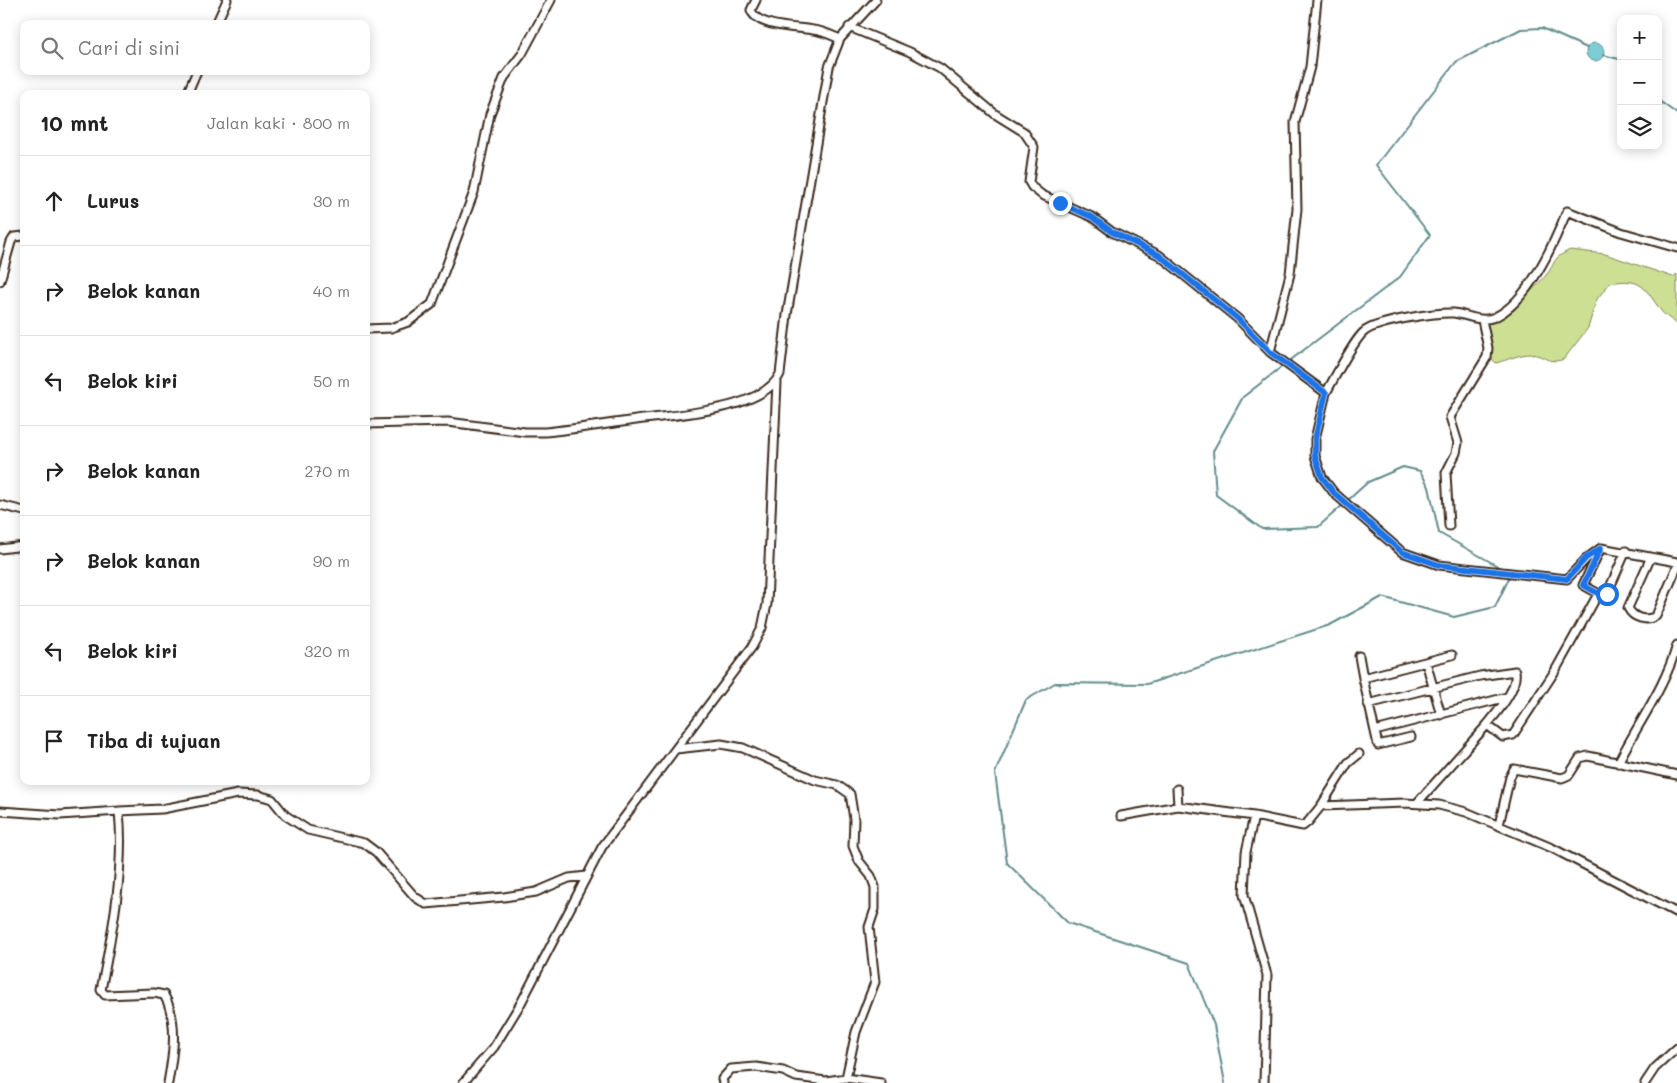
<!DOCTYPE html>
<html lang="id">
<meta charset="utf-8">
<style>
body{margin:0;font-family:Mali,sans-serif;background:#f2f2f2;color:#222}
.controls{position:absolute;right:15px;top:15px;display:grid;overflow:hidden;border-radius:10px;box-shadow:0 2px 12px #0003}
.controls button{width:45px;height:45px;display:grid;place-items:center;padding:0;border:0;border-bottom:1px solid #e0e0e0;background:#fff;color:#222;font:25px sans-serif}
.stop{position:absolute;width:15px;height:15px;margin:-11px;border:4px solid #1a73e8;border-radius:50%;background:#fff}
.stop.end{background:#1a73e8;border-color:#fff;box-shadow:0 1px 5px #0008}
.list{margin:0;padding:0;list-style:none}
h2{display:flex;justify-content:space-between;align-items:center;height:65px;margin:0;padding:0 20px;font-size:21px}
h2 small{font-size:16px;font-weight:400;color:#767676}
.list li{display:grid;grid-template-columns:32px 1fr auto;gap:15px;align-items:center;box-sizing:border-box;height:90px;padding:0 20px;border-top:1px solid #e0e0e0}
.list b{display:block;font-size:19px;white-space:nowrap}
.list em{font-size:16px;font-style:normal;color:#767676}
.icon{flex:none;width:28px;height:28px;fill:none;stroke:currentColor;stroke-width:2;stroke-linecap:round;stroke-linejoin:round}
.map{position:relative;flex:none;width:1677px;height:1083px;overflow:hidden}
.search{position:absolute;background:#fff;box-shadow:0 2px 12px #0003;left:20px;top:20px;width:350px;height:55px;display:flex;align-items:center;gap:12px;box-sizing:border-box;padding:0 18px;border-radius:10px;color:#767676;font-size:19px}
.panel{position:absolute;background:#fff;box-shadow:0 2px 12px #0003;left:20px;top:90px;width:350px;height:695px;border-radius:10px}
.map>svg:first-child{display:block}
.green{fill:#ccdf93;stroke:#848458}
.water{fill:#7ccdd4;stroke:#628c8b}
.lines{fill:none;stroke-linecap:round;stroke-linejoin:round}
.stream{stroke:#628c8b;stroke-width:2}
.minor-casing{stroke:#3b2a1e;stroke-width:11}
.minor{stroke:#fff;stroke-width:7}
.route{stroke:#1a73e8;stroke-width:6}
</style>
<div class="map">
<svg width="1677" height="1083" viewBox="0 0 1677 1083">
<rect width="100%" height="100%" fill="#fff"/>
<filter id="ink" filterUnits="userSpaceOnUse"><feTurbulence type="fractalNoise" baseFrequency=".02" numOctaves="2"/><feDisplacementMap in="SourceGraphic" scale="10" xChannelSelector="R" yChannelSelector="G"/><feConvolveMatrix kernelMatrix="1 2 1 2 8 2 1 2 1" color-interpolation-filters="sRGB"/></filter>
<g filter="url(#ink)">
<path class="green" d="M1570,250l35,4 68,23 4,-3v50c-5,-4 -12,-8 -15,-12 -18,-24 -19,-35 -52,-29l-13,16 -9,29 -24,31c-14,6 -20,-4 -33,-5 -12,0 -23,6 -35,9l-5,-5 -5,-35c21,-8 46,-31 61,-49 10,-13 4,-15 23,-24z"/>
<path class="water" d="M1586 52a9 9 0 1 1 18 0a9 9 0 1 1-18 0Z"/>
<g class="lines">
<path class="stream" d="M1603,55l16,4 2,3
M1658,100l19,14
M1288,362l112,-85 30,-42 -54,-70 80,-103 65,-33 21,-1 45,20
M1284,365l-41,32 -30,54 3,44 46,34 56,-2 26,-23
M1347,501l21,-19 35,-15 17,4 9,16 10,46 64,36
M1225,1083l-11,-58 -25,-62 -121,-40 -61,-60 -12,-90 31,-73 29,-17 92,1 183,-59 52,-28 72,20 41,-10 16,-33"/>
<defs>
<path id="minor" d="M756,0l-5,10c6,18 47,17 62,20 10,1 18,5 27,9
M216,24l11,-24
M849,27l61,25 30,16 55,46 29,18 10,15 -5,35 3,5 10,8 50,22 20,15 47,23 79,64 32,33 56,41 -11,46v17l7,21 12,16 68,59 37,13 128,14 19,-20 15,-11 76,14
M187,94l10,-23
M0,281l11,-39 3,-5 10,-1
M366,329l25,-1 17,-6 24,-18 42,-112 16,-78 14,-36 18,-24 29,-54
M1270,352l20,-78 7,-65 -2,-87 15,-55 7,-67
M1326,393c8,-14 28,-54 39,-62 14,-10 71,-19 89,-18 14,2 27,10 41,4 34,-16 59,-74 72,-106l54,21 56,16
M366,424l82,-2 77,10h20c31,-3 61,-8 91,-12 36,-5 127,-9 144,-46l7,-59 42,-248 11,-28 36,-39
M0,505l24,6
M1449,526l-3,-53 10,-20 2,-10 -8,-26 37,-60 1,-9 -6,-28
M1601,548l-18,37 18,10 6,-1 19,-43
M0,549l24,-3
M1651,557l-23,51c5,10 18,14 28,8l21,-49
M1359,656l4,22
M1426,662l15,53
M1368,704l112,-28 35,-5c3,18 -17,40 -28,54
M1375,731l132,-34
M1411,737l-33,8 -15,-67 89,-23
M676,749l45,-5 22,4 72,32 22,5 13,9 4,25 -1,27 6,15 12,15 4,11v22l-6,18 6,55 -19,50 -10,46 -20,3 -30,-4 -13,-6 -27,-4 -25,2 -9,10 1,4
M1618,763c20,-40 47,-75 59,-118
M1177,789l1,17
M1417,803l70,-78 16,12 10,-2 42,-64 42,-75
M1321,806l27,-43 11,-9
M0,811l60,4 59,-4
M1121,816l57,-10 76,10
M1499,825l11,-48 4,-8 48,9 7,-3 11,-17 8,-2 89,19
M587,876l15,-29 150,-200 10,-19 5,-24 10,-222
M846,1078l35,5
M168,1083c5,-28 11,-62 -4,-88l-10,-2 -49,2 -4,-5c11,-56 24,-121 18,-179l43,-2 76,-15 20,1 14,4 13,16 23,15 56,13 12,9 39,45 11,7 78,-7 32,-5 33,-14 18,-2 -66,127 -27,44 -31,36
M1264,1083l3,-108 -23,-80 2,-43 8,-36 49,10 5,-4 13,-16 84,-3 34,2 27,7 86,36 125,65
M1645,1083l10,-15 22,-20"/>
</defs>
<use href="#minor" class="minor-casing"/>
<use href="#minor" class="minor"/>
</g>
</g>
<g class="lines" filter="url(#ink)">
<path class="route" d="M1060,203l32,14 20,15 47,23 79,64 32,33 56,41 -11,46v17l7,21 12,16 68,59 37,13 128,14 19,-21 15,-10 -18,37 18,10 6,-1"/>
</g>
</svg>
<div class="controls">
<button>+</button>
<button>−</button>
<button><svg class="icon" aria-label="layers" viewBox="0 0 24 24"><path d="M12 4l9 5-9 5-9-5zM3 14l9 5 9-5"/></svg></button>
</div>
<div class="stop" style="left:1607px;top:594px"></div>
<div class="stop end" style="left:1060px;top:203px"></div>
<div class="search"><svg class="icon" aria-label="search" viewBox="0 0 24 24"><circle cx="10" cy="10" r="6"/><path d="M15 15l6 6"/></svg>Cari di sini</div>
<section class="panel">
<h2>10 mnt<small>Jalan kaki · 800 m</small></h2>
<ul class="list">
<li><svg class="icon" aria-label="ahead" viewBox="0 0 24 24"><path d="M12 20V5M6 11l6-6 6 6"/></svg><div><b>Lurus</b></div><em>30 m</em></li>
<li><svg class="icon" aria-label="right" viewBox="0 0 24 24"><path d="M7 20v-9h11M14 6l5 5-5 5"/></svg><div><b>Belok kanan</b></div><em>40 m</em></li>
<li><svg class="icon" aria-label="left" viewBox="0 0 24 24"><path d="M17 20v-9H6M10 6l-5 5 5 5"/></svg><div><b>Belok kiri</b></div><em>50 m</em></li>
<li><svg class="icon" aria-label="right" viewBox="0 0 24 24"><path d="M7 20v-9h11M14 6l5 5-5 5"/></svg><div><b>Belok kanan</b></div><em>270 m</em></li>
<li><svg class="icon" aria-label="right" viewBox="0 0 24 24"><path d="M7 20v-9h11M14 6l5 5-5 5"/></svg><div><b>Belok kanan</b></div><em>90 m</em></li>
<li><svg class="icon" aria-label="left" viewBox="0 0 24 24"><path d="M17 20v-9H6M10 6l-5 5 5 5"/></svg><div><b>Belok kiri</b></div><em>320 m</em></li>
<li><svg class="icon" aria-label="arrive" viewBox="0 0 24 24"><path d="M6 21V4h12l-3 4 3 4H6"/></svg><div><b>Tiba di tujuan</b></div></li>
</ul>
</section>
</div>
